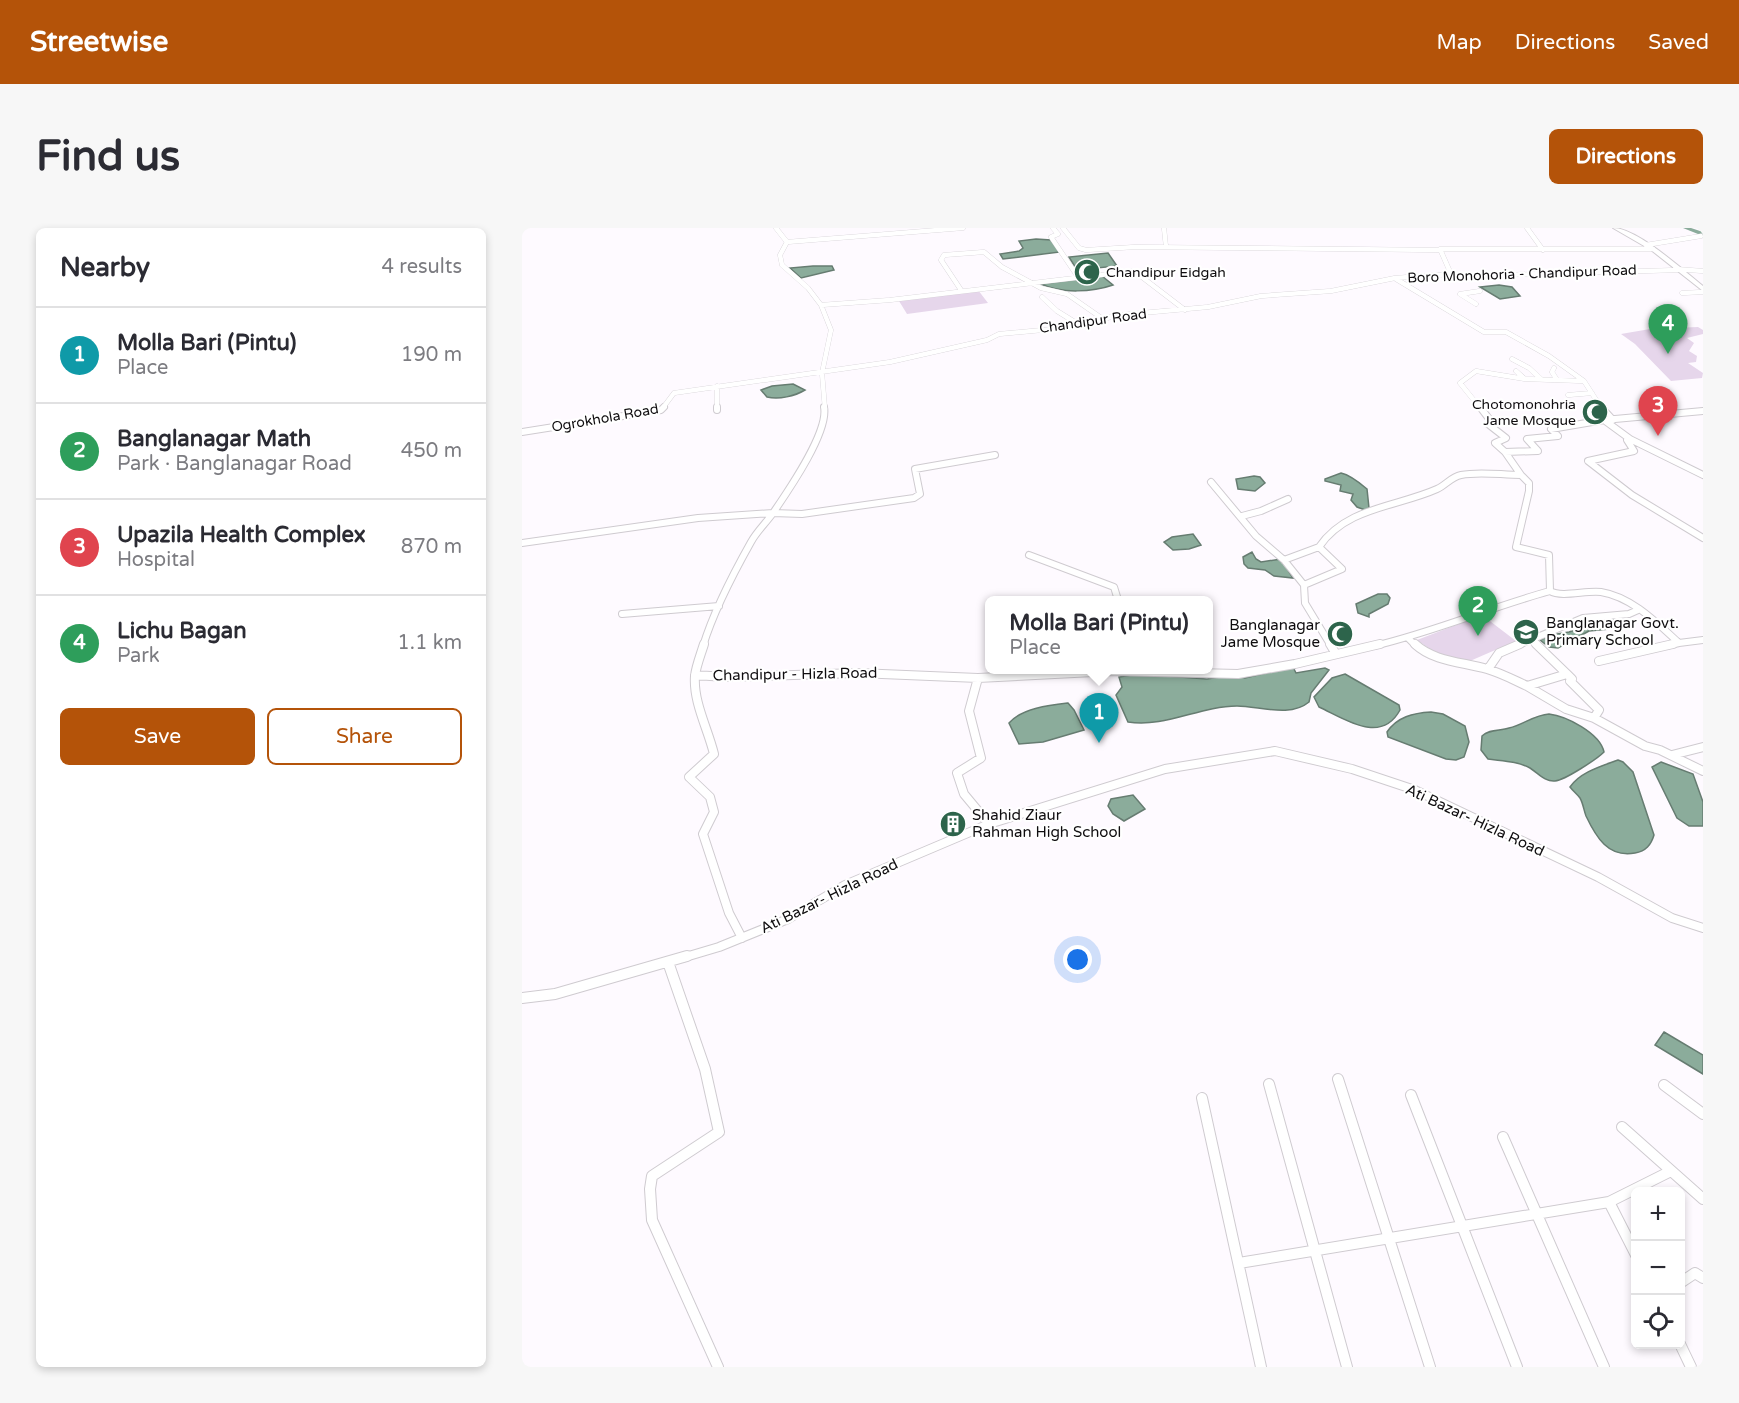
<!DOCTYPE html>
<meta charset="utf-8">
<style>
body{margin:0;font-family:"Varela Round",sans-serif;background:#f7f7f7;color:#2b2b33}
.controls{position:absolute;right:18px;bottom:18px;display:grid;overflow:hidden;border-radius:9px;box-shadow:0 3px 9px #0003}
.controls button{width:54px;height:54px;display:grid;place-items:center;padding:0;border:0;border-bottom:2px solid #e1e1e2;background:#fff;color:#2b2b33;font:30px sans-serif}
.you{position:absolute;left:556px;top:732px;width:21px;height:21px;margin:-15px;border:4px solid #fff;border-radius:50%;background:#1a73e8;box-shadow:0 0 0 9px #1a73e833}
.badge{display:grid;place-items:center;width:39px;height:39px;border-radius:50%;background:#b45309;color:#fff;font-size:20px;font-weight:700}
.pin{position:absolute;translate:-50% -50px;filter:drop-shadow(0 2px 3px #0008)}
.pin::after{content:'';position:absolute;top:32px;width:21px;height:18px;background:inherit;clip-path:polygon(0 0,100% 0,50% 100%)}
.popup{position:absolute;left:463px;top:368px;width:228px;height:78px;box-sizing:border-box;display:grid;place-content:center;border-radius:9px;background:#fff;filter:drop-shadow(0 2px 4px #0005);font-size:20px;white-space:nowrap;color:#7c7c81}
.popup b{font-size:22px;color:#2b2b33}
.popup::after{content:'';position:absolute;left:50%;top:100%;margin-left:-12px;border:12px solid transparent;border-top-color:#fff}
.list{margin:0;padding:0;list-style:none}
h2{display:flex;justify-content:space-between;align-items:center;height:78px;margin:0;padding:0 24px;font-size:26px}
h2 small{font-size:20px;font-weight:400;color:#7c7c81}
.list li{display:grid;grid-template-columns:39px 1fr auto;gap:18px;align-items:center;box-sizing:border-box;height:96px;padding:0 24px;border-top:2px solid #e1e1e2}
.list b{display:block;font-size:22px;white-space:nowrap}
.list p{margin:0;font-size:20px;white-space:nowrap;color:#7c7c81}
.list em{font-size:20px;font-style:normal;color:#7c7c81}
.actions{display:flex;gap:12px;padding:18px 24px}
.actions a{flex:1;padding:14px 0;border:2px solid #b45309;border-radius:9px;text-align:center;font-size:21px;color:#b45309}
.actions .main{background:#b45309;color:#fff}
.icon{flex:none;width:33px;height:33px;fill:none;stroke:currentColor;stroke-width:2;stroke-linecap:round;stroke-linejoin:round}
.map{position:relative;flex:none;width:1181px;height:1139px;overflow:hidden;border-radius:9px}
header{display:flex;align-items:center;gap:36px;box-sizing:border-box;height:84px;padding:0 30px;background:#b45309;color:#fff}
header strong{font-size:28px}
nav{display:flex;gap:33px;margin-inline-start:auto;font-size:21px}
.intro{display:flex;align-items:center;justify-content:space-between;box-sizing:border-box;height:144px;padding:0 36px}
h1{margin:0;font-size:42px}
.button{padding:15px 27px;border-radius:9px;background:#b45309;color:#fff;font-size:21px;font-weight:700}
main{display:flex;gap:36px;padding:0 36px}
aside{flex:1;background:#fff;border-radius:9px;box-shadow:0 3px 9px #0003}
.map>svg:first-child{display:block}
.green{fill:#e6d6eb}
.water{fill:#8bac9b;stroke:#667c71;stroke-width:1.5}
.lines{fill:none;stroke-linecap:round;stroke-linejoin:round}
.canal{fill:#8bac9b;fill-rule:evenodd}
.street-far3-casing{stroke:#cfcbd0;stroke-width:5}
.street-far2-casing{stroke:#cfcbd0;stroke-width:8}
.street-far1-casing{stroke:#cfcbd0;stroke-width:10}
.street-casing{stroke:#cfcbd0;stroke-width:12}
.secondary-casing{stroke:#cfcbd0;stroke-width:2}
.street-far3{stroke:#fff;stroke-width:4.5}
.street-far2{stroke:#fff;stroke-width:6}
.street-far1{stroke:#fff;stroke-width:8}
.street{stroke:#fff;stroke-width:10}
.secondary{fill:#fff;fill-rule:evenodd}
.labels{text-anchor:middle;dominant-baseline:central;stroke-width:4.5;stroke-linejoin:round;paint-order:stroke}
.far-poi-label{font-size:14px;fill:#0f0d0f;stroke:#fff;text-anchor:start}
.far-street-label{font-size:14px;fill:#0f0d0f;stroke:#fff}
.poi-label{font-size:15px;fill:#0f0d0f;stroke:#fff;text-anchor:start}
.street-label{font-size:15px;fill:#0f0d0f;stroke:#fff}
</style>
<header>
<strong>Streetwise</strong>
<nav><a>Map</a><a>Directions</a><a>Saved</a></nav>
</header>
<div class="intro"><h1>Find us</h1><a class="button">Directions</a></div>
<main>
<aside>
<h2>Nearby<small>4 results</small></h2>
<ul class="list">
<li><span class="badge" style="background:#0f9aa8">1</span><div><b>Molla Bari (Pintu)</b><p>Place</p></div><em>190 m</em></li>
<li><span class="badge" style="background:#2e9e5b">2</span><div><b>Banglanagar Math</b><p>Park · Banglanagar Road</p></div><em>450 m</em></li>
<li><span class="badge" style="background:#e0444e">3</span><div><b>Upazila Health Complex</b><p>Hospital</p></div><em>870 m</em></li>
<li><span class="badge" style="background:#2e9e5b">4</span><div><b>Lichu Bagan</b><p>Park</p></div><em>1.1 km</em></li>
</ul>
<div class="actions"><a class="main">Save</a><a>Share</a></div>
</aside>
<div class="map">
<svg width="1181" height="1139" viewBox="0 0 1181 1139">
<rect width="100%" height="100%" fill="#fefaff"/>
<path class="green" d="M456,62l10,13 -81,11 -8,-13z
M1176,99l5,3v4l-16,4 7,5 -5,8 8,5 -1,6 -8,1 15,10 -1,5 -31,3 -36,-37 -14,-10 29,-5z
M960,387l34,26 -46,20 -34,-8 -19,-13z"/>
<path class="water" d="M514,11l15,1 9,12 -57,7 -3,-5 19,-3 4,-3 -4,-7z
M586,25l9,13 -40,4 -8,-13z
M291,38h19l2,4 -33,8 -11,-10z
M580,48l11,9c-20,7 -52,9 -72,-1z
M977,57l13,2 8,9 -20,3 -20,-12z
M271,156l12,6c-10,6 -26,10 -38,7l-6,-7 11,-4z
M819,245c9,2 19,10 26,16l2,19 -4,2 -8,-3 -6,-7 2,-6 -13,-3 1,-6 -16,-4v-2z
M732,248l6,1 5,6 -10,8 -17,-2 -2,-10z
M671,306l8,11 -12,4 -16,1 -9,-8 8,-5z
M730,324l4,7 5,3 20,-3 12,19 -19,-2 -9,-6 -17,-2 -4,-4 -1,-7z
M856,366h9l3,4 -2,6 -19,10v3l-11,-4 -2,-9z
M1089,390l17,7 -8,3 -31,3 -31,17 -9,-1 -9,-7 11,-5 18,-3 15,-5 12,-8z
M771,439l3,6 29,-5 4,2 -18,23 -2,9c-19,16 -50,4 -72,4 -37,0 -72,22 -109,16l-12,-27 6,-8 -3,-10 19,-3 69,5 26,-4 12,3z
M823,446l54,31 1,5c-19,35 -55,9 -81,-3l-5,-10 18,-19z
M546,475l6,7 10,20 -41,12 -24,2 -10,-21c13,-15 41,-18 59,-20z
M909,484l12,2 22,12 4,16 -5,15 -8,3 -10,-1 -58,-22 -1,-5c10,-15 26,-19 44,-20z
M1027,486c17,2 51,19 55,38 -7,7 -39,28 -49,29 -10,1 -17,-8 -25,-13 -13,-7 -28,-7 -42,-9l-7,-9 1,-14c7,-7 18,-5 27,-8 14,-3 25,-13 40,-14z
M1096,532l5,2 10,10 21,63c-3,10 -8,16 -19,18 -27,5 -39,-16 -49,-37 -2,-5 -3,-13 -6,-18 -3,-4 -7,-7 -10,-11 10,-15 32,-21 48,-27z
M1139,534l32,12 10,28v24h-14l-12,-8 -25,-51z
M611,567l12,14 -21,12 -11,-7 -5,-8 3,-7z
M1142,804l39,23v19l-48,-29z"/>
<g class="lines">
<path class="canal" d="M1161,0h8l12,4v4z"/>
<defs>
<path id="street-far3" d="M254,0l11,14 -7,13 2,10 26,23 13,17 10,25 -9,43 3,36
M531,0l5,6 -7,3 27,40
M541,0l16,20 7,2 49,-3 304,3
M642,0l2,19
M1005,0l16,22
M265,14l176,-14
M1124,17l55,-9
M1153,41l28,2
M929,46l-11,-25h213
M874,51l88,53h22l43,24 35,25 18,28
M439,62l-20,-30 3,-5 40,-3 18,15 39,21 26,6 36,25
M1160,65l21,-1
M520,69l15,14 21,13
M954,76l-16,-10 20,-3
M299,77l69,-5 244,-29 51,39
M990,131l17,9 12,11
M1032,140l-2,4 5,8
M994,143l9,8 58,2
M195,158v23
M1046,167l24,-2
M140,181l12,-16 216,-31 97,-22 12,-6 65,-6 56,-13 88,-8 53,-11 70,-5 64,-13 56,-4 16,2 211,-6
M959,181l-21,-26 16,-12 49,8"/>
<path id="street-far2" d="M195,179v3
M958,179l10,13 -2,4 18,14 -11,5 10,9
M1079,179l12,13
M1082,192l26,19 73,36
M0,204l139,-22 3,-3
M1108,211l-3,1 7,11 -46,10 44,34 71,43
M999,247l8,8v8l-13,56 33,8 1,36
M689,254l45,54 28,24 20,25 1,18 26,43
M720,288l19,-5 27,-12
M0,315l176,-25 75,-5 29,1 112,-16 6,-4 -5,-25 80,-14
M507,327l85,32 4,13
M762,332l35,-13
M782,357l38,-16 -23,-22c27,-40 78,-40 118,-58 9,-4 14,-12 24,-14 19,-4 40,0 60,0l-16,-23 33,-1 -11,-12 31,-3 -7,-7 53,-9 99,-9
M100,386l97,-8
M886,410l8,8
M1009,411l7,7
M181,418c11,-36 30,-72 48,-104 6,-11 15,-19 22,-29 15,-22 56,-81 51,-106
M852,418c60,-14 117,-39 176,-55 12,7 36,-1 51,1 31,5 56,31 78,51l24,-3
M994,418l67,-28 46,-4 9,-4
M1144,418l13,-3"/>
<path id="street-far1" d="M182,416c-3,10 -8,22 -9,32 -2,26 13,53 19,78l-25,23 21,20 4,15 -11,22 26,79 13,25
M808,416l6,10
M893,416c19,18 49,18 72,25 14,4 27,11 40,17l40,-12 -31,-30
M1077,433l74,-17
M966,441l11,-16 21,-9
M1045,446l5,5 -2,2 29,29 -5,8
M173,447l31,2 132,-4 120,5 135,-7 125,3 57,-10 85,-20
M456,450l-9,33 12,47 -24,15 7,21 25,30
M1005,458l39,23 28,9 51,28 15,4 43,21
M1150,527l31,-8
M160,730l37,-11 69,-28 57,-34 144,-61 176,-55 110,-18 77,18 63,21 183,87 74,41 31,10"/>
<path id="street" d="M146,734l37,107 14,63 -67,44 -2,13 2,31 66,147
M0,770l33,-4 132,-38
M816,851l92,288
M747,856l78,283
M1142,857l39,29
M889,867l106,272
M680,870l59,269
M1100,899l81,72
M981,909l101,230
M1087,974l62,-31
M717,1035l370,-61 27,53
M1158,1055l15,-10 8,5
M1158,1116l11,23"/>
<path id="secondary" d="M1091,0c24,0 70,42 90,58v5l-52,-41z"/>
</defs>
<use href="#street-far3" class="street-far3-casing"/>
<use href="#street-far2" class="street-far2-casing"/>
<use href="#street-far1" class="street-far1-casing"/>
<use href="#street" class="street-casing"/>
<use href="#secondary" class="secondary-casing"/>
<use href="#street-far3" class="street-far3"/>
<use href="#street-far2" class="street-far2"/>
<use href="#street-far1" class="street-far1"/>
<use href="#street" class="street"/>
<use href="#secondary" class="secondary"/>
</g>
<defs>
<symbol id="mosque-disc" viewBox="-11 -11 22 22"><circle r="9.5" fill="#2d644b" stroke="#fff"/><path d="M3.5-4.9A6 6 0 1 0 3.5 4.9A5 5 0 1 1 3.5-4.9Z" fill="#fff"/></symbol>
<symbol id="school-disc" viewBox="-11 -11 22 22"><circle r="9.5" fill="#2d644b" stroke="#fff"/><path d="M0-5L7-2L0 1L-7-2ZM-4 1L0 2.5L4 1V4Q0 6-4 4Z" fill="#fff"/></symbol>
<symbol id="building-disc" viewBox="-11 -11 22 22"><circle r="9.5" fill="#2d644b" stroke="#fff"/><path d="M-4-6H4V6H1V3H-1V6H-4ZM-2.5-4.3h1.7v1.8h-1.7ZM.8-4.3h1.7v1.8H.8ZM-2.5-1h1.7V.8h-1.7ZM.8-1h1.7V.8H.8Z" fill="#fff"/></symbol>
</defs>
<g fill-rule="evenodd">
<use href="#mosque-disc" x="550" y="29" width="30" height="30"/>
<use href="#mosque-disc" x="1058" y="169" width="30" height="30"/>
<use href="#school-disc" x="989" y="389" width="30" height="30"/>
<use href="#mosque-disc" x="803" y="391" width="30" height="30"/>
<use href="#building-disc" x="416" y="581" width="30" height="30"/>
</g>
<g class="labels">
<g class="far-poi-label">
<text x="584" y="44">Chandipur Eidgah</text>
<text x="1054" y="176" text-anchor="end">Chotomonohria<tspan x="1054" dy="16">Jame Mosque</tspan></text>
</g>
<g class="far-street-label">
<text transform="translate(1000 46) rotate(-2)">Boro Monohoria - Chandipur Road</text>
<text transform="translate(571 93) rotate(-8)">Chandipur Road</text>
<text transform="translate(83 190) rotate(-10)">Ogrokhola Road</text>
</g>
<g class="poi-label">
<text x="1024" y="395">Banglanagar Govt.<tspan x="1024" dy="17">Primary School</tspan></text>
<text x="798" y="397" text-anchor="end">Banglanagar<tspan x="798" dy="17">Jame Mosque</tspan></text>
<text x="450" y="587">Shahid Ziaur<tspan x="450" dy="17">Rahman High School</tspan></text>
</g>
<g class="street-label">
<text transform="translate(273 446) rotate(-1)">Chandipur - Hizla Road</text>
<text transform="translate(953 592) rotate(25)">Ati Bazar- Hizla Road</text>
<text transform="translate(307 668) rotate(-26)">Ati Bazar- Hizla Road</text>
</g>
</g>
</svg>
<div class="controls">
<button>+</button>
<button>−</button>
<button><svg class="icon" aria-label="locate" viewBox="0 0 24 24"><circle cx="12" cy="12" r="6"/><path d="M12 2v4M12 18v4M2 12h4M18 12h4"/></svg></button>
</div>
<div class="you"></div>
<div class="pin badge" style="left:577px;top:515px;background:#0f9aa8">1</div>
<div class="popup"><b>Molla Bari (Pintu)</b>Place</div>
<div class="pin badge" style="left:956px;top:408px;background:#2e9e5b">2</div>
<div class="pin badge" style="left:1136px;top:208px;background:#e0444e">3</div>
<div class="pin badge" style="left:1146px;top:126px;background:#2e9e5b">4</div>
</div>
</main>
